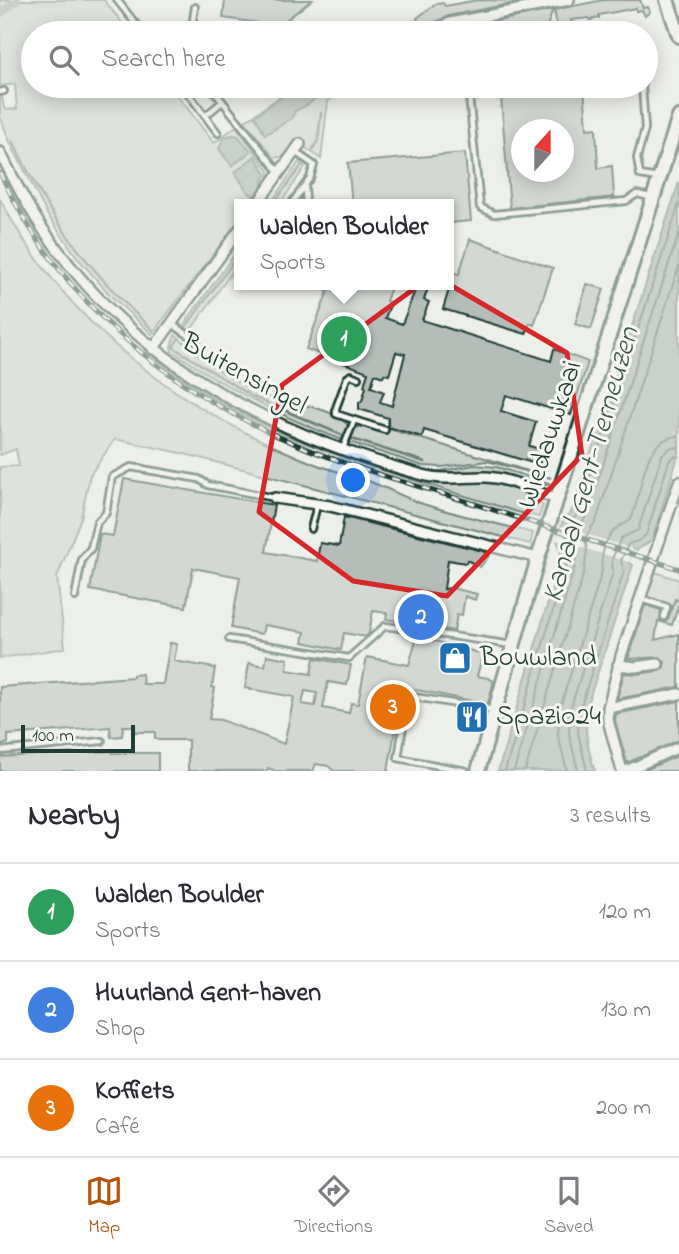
<!DOCTYPE html>
<meta charset="utf-8">
<style>
body{margin:0;font-family:"Indie Flower",sans-serif;background:#f7f7f7;color:#2b2b33}
.compass{position:absolute;left:511px;top:119px;width:63px;height:63px;border-radius:50%;background:#fff;box-shadow:0 4px 18px #0003;rotate:21deg}
.scale{position:absolute;left:21px;bottom:18px;width:114px;box-sizing:border-box;padding-left:7px;border:4px solid #1f3d34;border-top:0;font-size:19px;line-height:24px;white-space:nowrap;color:#1f3d34;-webkit-text-stroke:5px #f6f6f2;paint-order:stroke}
.you{position:absolute;left:354px;top:481px;width:24px;height:24px;margin:-18px;border:5px solid #fff;border-radius:50%;background:#1a73e8;box-shadow:0 0 0 10px #1a73e833}
.badge{display:grid;place-items:center;width:46px;height:46px;border-radius:50%;background:#b45309;color:#fff;font-size:23px;font-weight:700}
.pin{position:absolute;translate:-50% -50%;border:4px solid #fff;box-shadow:0 2px 7px #0006}
.popup{position:absolute;left:234px;top:199px;width:220px;height:91px;box-sizing:border-box;display:grid;place-content:center;border-radius:0px;background:#fff;filter:drop-shadow(0 2px 5px #0005);font-size:23px;white-space:nowrap;color:#7c7c81}
.popup b{font-size:26px;color:#2b2b33}
.popup::after{content:'';position:absolute;left:50%;top:100%;margin-left:-14px;border:14px solid transparent;border-top-color:#fff}
.list{margin:0;padding:0;list-style:none}
h2{display:flex;justify-content:space-between;align-items:center;height:91px;margin:0;padding:0 28px;font-size:30px}
h2 small{font-size:23px;font-weight:400;color:#7c7c81}
.list li{display:grid;grid-template-columns:46px 1fr auto;gap:21px;align-items:center;box-sizing:border-box;height:98px;padding:0 28px;border-top:2px solid #e1e1e2}
.list b{display:block;font-size:26px;white-space:nowrap}
.list p{margin:0;font-size:23px;white-space:nowrap;color:#7c7c81}
.list em{font-size:23px;font-style:normal;color:#7c7c81}
.icon{flex:none;width:38px;height:38px;fill:none;stroke:currentColor;stroke-width:2;stroke-linecap:round;stroke-linejoin:round}
.map{position:relative;flex:none;width:679px;height:771px;overflow:hidden}
.search{position:absolute;background:#fff;box-shadow:0 4px 18px #0003;left:21px;right:21px;top:21px;height:77px;display:flex;align-items:center;gap:18px;box-sizing:border-box;padding:0 24px;border-radius:38px;color:#7c7c81;font-size:26px}
.sheet{height:385px;background:#fff}
nav{display:flex;justify-content:space-around;align-items:center;box-sizing:border-box;height:98px;border-top:2px solid #e1e1e2;background:#fff;font-size:19px;color:#7c7c81}
nav a{display:grid;justify-items:center;gap:4px}
nav .on{color:#b45309}
.map>svg:first-child{display:block}
.green{fill:#cbd2cc;stroke:#758880;stroke-width:2;fill-rule:evenodd}
.water{fill:#9faaa4;stroke:#6c7e77;stroke-width:2}
.pier{fill:#edefea}
.lines{fill:none;stroke-linecap:round;stroke-linejoin:round}
.shore{stroke:#526961;stroke-width:2}
.stream{stroke:#6c7e77;stroke-width:2.5}
.canal{stroke:#9faaa4;stroke-width:8}
.building{fill:#b4bdb8;stroke:#1f3d34;stroke-width:2;fill-rule:evenodd}
.service-casing{stroke:#1f3d34;stroke-width:10}
.minor-casing{stroke:#1f3d34;stroke-width:14}
.secondary-casing{stroke:#1f3d34;stroke-width:18}
.service{stroke:#f6f6f2;stroke-width:4.5}
.minor{stroke:#f6f6f2;stroke-width:9}
.secondary{stroke:#f6f6f2;stroke-width:12}
.rail-casing{stroke:#1f3d34;stroke-width:5}
.rail{stroke:#f6f6f2;stroke-width:2.5;stroke-dasharray:8;stroke-linecap:butt}
.marked{fill:none;stroke:#d62828;stroke-width:5;stroke-linejoin:round}
.labels{text-anchor:middle;dominant-baseline:central;stroke-width:6;stroke-linejoin:round;paint-order:stroke}
.street-label{font-size:28px;fill:#1f3d34;stroke:#f6f6f2}
.poi-label{font-size:28px;fill:#1f3d34;stroke:#f6f6f2;text-anchor:start}
.water-label{font-size:30px;font-style:italic;fill:#3f5850;stroke:#f6f6f2}
</style>
<div class="map">
<svg width="679" height="771" viewBox="0 0 679 771">
<rect width="100%" height="100%" fill="#edefea"/>
<filter id="ink" filterUnits="userSpaceOnUse"><feTurbulence type="fractalNoise" baseFrequency=".0143" numOctaves="2"/><feDisplacementMap in="SourceGraphic" scale="14" xChannelSelector="R" yChannelSelector="G"/><feConvolveMatrix kernelMatrix="1 2 1 2 8 2 1 2 1" color-interpolation-filters="sRGB"/></filter>
<g filter="url(#ink)">
<path class="green" d="M0,0h104l26,33h-97v53h137l44,57 22,-17 33,45 -1,10 -18,23h-11v16l-87,114 -42,-39 -33,-38 -30,-43 -37,-72 -10,-26zM15,84l2,25 -10,1 -3,-2 -4,-22z
M296,86h58l-26,15 -7,58 -18,-13 2,-2 -7,-4 -12,16 -12,2 -29,-37z
M299,162l6,5 -25,37h-10z
M0,199c67,128 183,213 315,265 18,7 37,11 56,18 16,6 32,15 49,21 36,12 75,20 113,30l-3,11 -349,-91 -66,-14 -25,36 -9,43 -24,59 8,71 -65,10v-191l19,-1 -3,-17 -16,6z
M239,248v14l-49,69 -7,-5z
M175,335c26,22 54,45 85,59 23,10 75,11 89,33l-7,13c-61,-23 -116,-52 -170,-89l-1,-5z
M146,347c64,57 148,91 228,117 18,6 38,15 56,18 12,2 26,0 38,0 25,-1 55,6 75,23l-4,12c-8,-2 -16,-3 -25,-6 -127,-40 -269,-73 -371,-163z
M362,426l22,6 2,-4 165,50 -64,-17 -45,6 -19,-1 -74,-24 4,-13z
M474,465l23,2 52,16 -1,2h-14l-50,-13h-50z
M655,572l24,8v29l-32,-12z"/>
<path class="water" d="M297,86h32l-20,18 -14,7 -3,7 -27,17 -10,-19z
M233,135l5,1 13,15 -19,15 -13,-17 5,-12z
M255,156l11,18 -7,18 -6,4 -6,-5 -12,-19z
M679,182v271l-27,87 -15,10 -5,-1 -4,13 5,3 -42,128c-8,31 -6,48 4,78h-97l61,-206 2,-15 -4,-9 7,-25h3l4,-3z"/>
<path class="pier" d="M561,526l72,23 -4,13 -73,-22z"/>
<g class="lines">
<path class="shore" d="M505,771l61,-204c1,-12 -2,-35 3,-43 2,-4 6,-6 8,-9l102,-311
M514,771l60,-202 3,-19 -3,-12 3,-9 9,-12 93,-284
M525,771l59,-199 3,-22 -2,-12 11,-17 83,-255
M567,771l-9,-36 2,-27 42,-137c-2,-15 3,-35 16,-44 5,-4 10,-3 13,-8 13,-27 9,-81 48,-83
M578,771l-9,-37 1,-24 43,-138 -1,-13 9,-21 17,-8 24,-75 8,-7 9,-1
M587,771l-9,-38 1,-21 45,-141 -3,-10 7,-17 10,-3 8,-6 23,-74 4,-4 6,-1"/>
<path class="stream" d="M13,141c37,79 76,130 140,189
M312,151l6,-11 3,-27
M273,204l29,-39
M185,328l54,-74
M179,338l-6,9 80,50 96,41 76,24"/>
<path class="canal" d="M0,14l17,-14"/>
</g>
<path class="building" d="M225,0h87l-26,20 7,10 -5,3h-26l1,-4 -5,-6 -35,-5z
M478,0l47,1 -77,15 -35,17h-5l-3,-6 13,-7 -1,-2 19,-14 7,-1 2,3z
M603,0h37l3,8 5,-1 2,5 -5,4 -3,-6 -6,1v-3l-37,7v3l-9,2 -1,-2 -18,2 1,3 -15,3 -3,-16z
M553,10l-6,16 -29,4 1,3h-73l6,-3z
M500,86h84l3,43 9,-1 2,40 14,-2 2,31 -104,11zM522,130h42v42h-42z
M465,153l6,68 -22,2v-19h-97l-4,-41z
M470,239l83,29 -19,57 -4,-2 -4,11 -83,-25 11,-36 5,1z
M587,284l17,5 -13,40 -16,-5z
M312,285h80l-6,16 5,2 -6,15 17,6 15,-39h12l-5,15 5,2 -7,18 129,41 3,-12 34,13 -17,53 -65,-20 -5,16 35,11 -7,24 15,4 -5,15 -115,-35 -2,7 -34,-10v-9l-29,-9v-7l3,-1 4,-14 -2,-1 4,-14 -62,-23 22,-58zM396,352l9,2 -13,52 -12,-4 4,-10 -13,-5 4,-13 8,3 1,-3 5,1z
M124,479l150,26 -8,47 51,9 3,-18 19,3 5,-29 139,34 6,5 -9,11 -13,-7 -1,3 -18,-3 -4,29 8,-1 25,6 -2,6 -10,-4 -3,19 -5,-1 -3,17 -68,-12 1,-6 -14,-2 -4,22 -3,4 -22,-4 -3,17 -38,-8 2,-10 -41,-7 -2,9 -31,-6 9,-51 -47,-9 -7,39 -96,-17 10,-56 13,2z
M675,599l4,2v3l-7,21 -14,-4 -3,19 24,-6v53l-62,12 7,-26 12,1 23,-3 5,-4 1,-5 -5,-5 -32,2 17,-54 16,5 -1,9 4,3 4,-3z
M417,636l66,18 -6,22 11,2 6,3 -1,3 -5,20 -91,-18 4,11 -13,74h-54l-6,-5 -12,-2 -3,7h-37l-8,-3 -1,3h-79v-31h-30l-3,-2v-6h-20v-6h-12l-1,10 -11,1 -1,-10 -102,8v8l-8,3v-59l133,-10v-2l9,-1 1,10h20l7,-41 7,1 -3,17 41,7 -3,19 3,1 -6,31 12,1 63,24 10,-47 -49,-9 4,-25 16,3 2,-11 21,4 -1,11 24,4 3,-16 37,7 -4,20 -19,-3 -5,26 26,5 2,-10 7,1 9,-47 42,8zM305,691l12,2 -2,13 -13,-2z
M679,701v39l-52,23 -12,-42 1,-7z
M459,709l26,4 -4,14 -6,-3 -18,-4z
M114,751l-1,2h45v18h-158v-14z
M679,755v16h-36z"/>
<g class="lines">
<defs>
<path id="service" d="M117,0l26,33
M191,33l4,-26
M619,33h4
M183,86l22,30 17,-14
M210,86l69,86
M468,86l12,121 14,7 132,-13 11,-7 13,3
M642,86l3,43 -8,29 3,17 18,3
M0,92l4,-1
M205,116l13,17
M305,185l1,19
M291,204l19,-26 4,-13 -19,-13
M172,324l25,17
M358,378l-7,-3 -4,3 -11,30v6l49,16
M343,448l11,-27
M311,529l6,-24
M75,597l7,-38 9,-11 6,-26 9,-9 6,-36 19,-10 68,12 9,6 67,13
M641,599l26,8 -3,10
M229,639l120,19 36,-32 127,19
M0,751l102,-10
M466,771l-68,-13 10,-62 87,14"/>
<path id="minor" d="M432,33l18,-10 119,-23
M0,152c15,30 30,60 50,87 88,126 228,197 373,236 20,6 43,1 63,2 24,1 49,15 71,22
M257,204l43,-60
M153,349l86,-119
M275,498l55,8 208,52
M618,665l17,2 23,-3
M608,708l71,-14
M622,771l-14,-51v-12l13,-52 58,-174
M626,771l53,-24"/>
<path id="secondary" d="M667,0l12,36
M478,771l60,-213 141,-441"/>
</defs>
<use href="#service" class="service-casing"/>
<use href="#minor" class="minor-casing"/>
<use href="#secondary" class="secondary-casing"/>
<use href="#service" class="service"/>
<use href="#minor" class="minor"/>
<use href="#secondary" class="secondary"/>
<defs>
<path id="rail" d="M0,173c61,131 173,221 305,275 49,20 100,34 151,50 74,24 149,47 223,71"/>
</defs>
<use href="#rail" class="rail-casing"/>
<use href="#rail" class="rail"/>
</g>
</g>
<path d="M0 0H679V771H0ZM433,275l134,78 15,102 -135,141 -94,-15 -94,-69 23,-127z" fill="#edefea" fill-opacity=".55" fill-rule="evenodd"/>
<path class="marked" d="M433,275l134,78 15,102 -135,141 -94,-15 -94,-69 23,-127z"/>
<defs>
<symbol id="shop-square" viewBox="-11 -11 22 22"><rect x="-9" y="-9" width="18" height="18" rx="4" fill="#1f6fb2" stroke="#f6f6f2"/><path d="M-5-2.5h2.3a2.7 3.5 0 0 1 5.4 0H5L5.5 6h-11ZM-1.5-2.5h3a1.5 2.3 0 0 0-3 0Z" fill="#fff"/></symbol>
<symbol id="restaurant-square" viewBox="-11 -11 22 22"><rect x="-9" y="-9" width="18" height="18" rx="4" fill="#1f6fb2" stroke="#f6f6f2"/><path d="M-5-6h1v4h1v-4h1v4h1v-4h1v5L-1.5 .5V6h-2V.5L-5-1ZM5-6V6H3V1.5H1.5Q1.5-4 5-6Z" fill="#fff"/></symbol>
</defs>
<g fill-rule="evenodd">
<use href="#shop-square" x="436" y="639" width="38" height="38"/>
<use href="#restaurant-square" x="453" y="698" width="38" height="38"/>
</g>
<g class="labels">
<g class="street-label">
<text transform="translate(244 375) rotate(29)">Buitensingel</text>
<text transform="translate(551 435) rotate(-72)">Wiedauwkaai</text>
</g>
<g class="poi-label">
<text x="480" y="658">Bouwland</text>
<text x="496" y="717">Spazio24</text>
</g>
<g class="water-label">
<text transform="translate(592 465) rotate(-74)">Kanaal Gent-Terneuzen</text>
</g>
</g>
</svg>
<svg class="compass" viewBox="-18 -18 36 36"><path d="M0-13l5 13h-10z" fill="#e53935"/><path d="M0 13l5-13h-10z" fill="#7c7c81"/></svg>
<div class="scale">100 m</div>
<div class="you"></div>
<div class="pin badge" style="left:344px;top:339px;background:#2e9e5b">1</div>
<div class="popup"><b>Walden Boulder</b>Sports</div>
<div class="pin badge" style="left:421px;top:617px;background:#3f7fe0">2</div>
<div class="pin badge" style="left:393px;top:707px;background:#e8710a">3</div>
<div class="search"><svg class="icon" aria-label="search" viewBox="0 0 24 24"><circle cx="10" cy="10" r="6"/><path d="M15 15l6 6"/></svg>Search here</div>
</div>
<section class="sheet">
<h2>Nearby<small>3 results</small></h2>
<ul class="list">
<li><span class="badge" style="background:#2e9e5b">1</span><div><b>Walden Boulder</b><p>Sports</p></div><em>120 m</em></li>
<li><span class="badge" style="background:#3f7fe0">2</span><div><b>Huurland Gent-haven</b><p>Shop</p></div><em>130 m</em></li>
<li><span class="badge" style="background:#e8710a">3</span><div><b>Koffiets</b><p>Café</p></div><em>200 m</em></li>
</ul>
</section>
<nav>
<a class="on"><svg class="icon" aria-label="map" viewBox="0 0 24 24"><path d="M3 6l6-2 6 2 6-2v14l-6 2-6-2-6 2zM9 4v14M15 6v14"/></svg>Map</a>
<a><svg class="icon" aria-label="directions" viewBox="0 0 24 24"><path d="M12 3l9 9-9 9-9-9zM9 14v-3h6M13 9l2 2-2 2"/></svg>Directions</a>
<a><svg class="icon" aria-label="saved" viewBox="0 0 24 24"><path d="M7 4h10v16l-5-4-5 4z"/></svg>Saved</a>
</nav>
